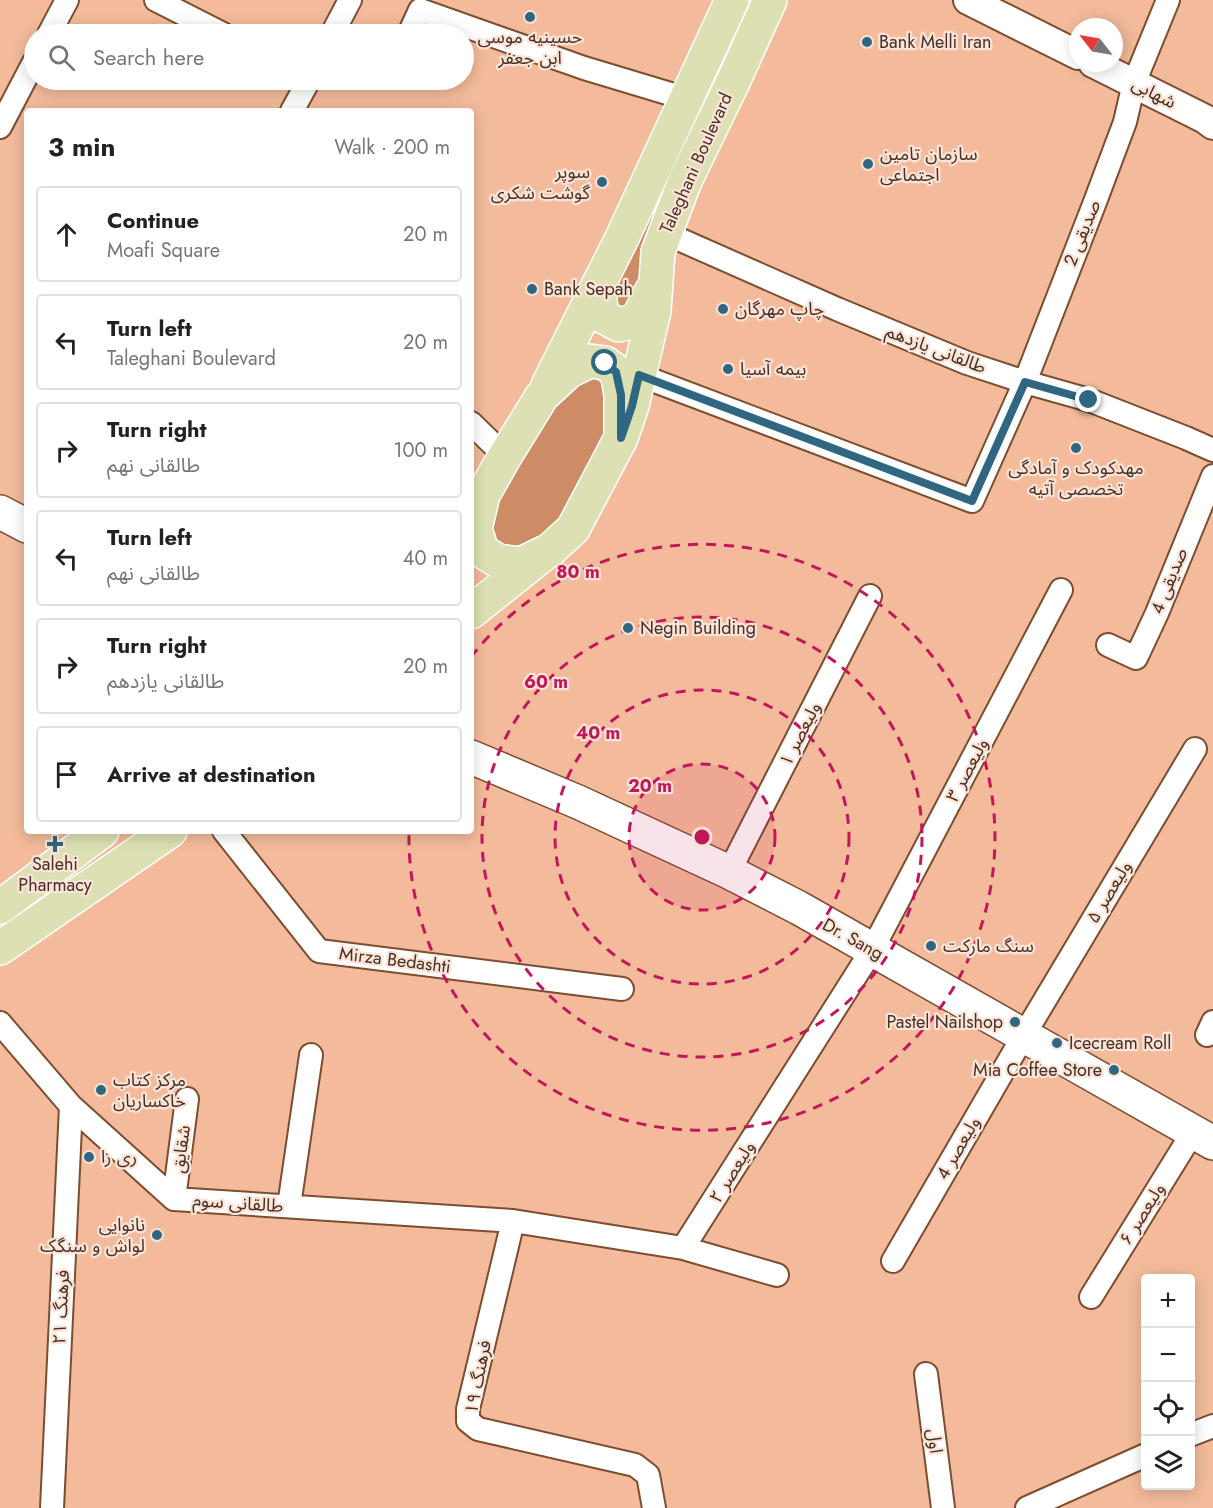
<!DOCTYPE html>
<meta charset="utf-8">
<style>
body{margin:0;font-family:Jost,"Noto Sans Arabic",sans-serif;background:#f6f6f6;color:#222}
.controls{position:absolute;right:18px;bottom:18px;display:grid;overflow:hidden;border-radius:6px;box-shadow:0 3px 15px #0003}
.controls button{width:54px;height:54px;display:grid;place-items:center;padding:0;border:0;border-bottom:2px solid #e0e0e0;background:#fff;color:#222;font:30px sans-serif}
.compass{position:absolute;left:1069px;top:18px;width:54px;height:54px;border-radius:50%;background:#fff;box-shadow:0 3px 15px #0003;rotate:301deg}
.stop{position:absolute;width:18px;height:18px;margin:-14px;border:4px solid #2f6681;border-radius:50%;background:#fff}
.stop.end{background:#2f6681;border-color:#fff;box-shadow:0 2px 6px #0008}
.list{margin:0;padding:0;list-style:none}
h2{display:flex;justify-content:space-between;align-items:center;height:78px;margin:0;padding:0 24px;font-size:26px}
h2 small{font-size:20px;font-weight:400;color:#767676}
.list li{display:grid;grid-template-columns:39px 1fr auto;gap:18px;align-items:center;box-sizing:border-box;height:96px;margin:0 12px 12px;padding:0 12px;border:2px solid #e0e0e0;border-radius:6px}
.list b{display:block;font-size:22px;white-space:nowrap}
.list p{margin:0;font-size:20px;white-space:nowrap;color:#767676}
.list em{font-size:20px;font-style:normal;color:#767676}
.icon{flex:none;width:33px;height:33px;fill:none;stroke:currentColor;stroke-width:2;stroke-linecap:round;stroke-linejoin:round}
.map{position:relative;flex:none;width:1213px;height:1508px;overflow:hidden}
.search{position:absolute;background:#fff;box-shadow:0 3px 15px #0003;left:24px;top:24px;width:450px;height:66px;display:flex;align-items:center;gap:15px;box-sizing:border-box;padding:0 21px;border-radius:33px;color:#767676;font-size:22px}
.panel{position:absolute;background:#fff;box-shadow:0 3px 15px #0003;left:24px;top:108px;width:450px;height:726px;border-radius:6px}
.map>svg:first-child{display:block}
.green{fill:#cd8c65}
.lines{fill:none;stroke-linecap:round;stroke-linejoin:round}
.minor-casing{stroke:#7c4d2f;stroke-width:26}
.tertiary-casing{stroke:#7c4d2f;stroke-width:32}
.secondary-casing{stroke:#7c4d2f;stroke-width:36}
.primary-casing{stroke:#fff;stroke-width:36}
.minor{stroke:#fff;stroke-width:22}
.tertiary{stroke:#fff;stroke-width:28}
.secondary{stroke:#fff;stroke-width:33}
.primary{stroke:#dce0b2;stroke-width:33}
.route{stroke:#2f6681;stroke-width:8}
.ring{fill:none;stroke:#c2185b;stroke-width:3;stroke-dasharray:10 8}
.poi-dot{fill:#2f6681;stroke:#fbe4d7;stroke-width:2}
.labels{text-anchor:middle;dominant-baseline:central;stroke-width:4.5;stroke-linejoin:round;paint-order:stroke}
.poi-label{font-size:18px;fill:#463023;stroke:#fbe4d7;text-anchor:start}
.street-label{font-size:18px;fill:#463023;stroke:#fbe4d7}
.centre{fill:#c2185b;stroke:#fbe4d7;stroke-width:3}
.ring-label{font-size:18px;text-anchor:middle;font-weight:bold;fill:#c2185b;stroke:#fbe4d7;stroke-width:4.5;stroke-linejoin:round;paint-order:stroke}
</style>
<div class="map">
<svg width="1213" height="1508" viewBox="0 0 1213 1508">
<rect width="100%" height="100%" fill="#f3bb9b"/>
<path class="green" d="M738,0h26l-114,278 -25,37 -16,-8 1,-35z
M586,375l22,6 5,52 -45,82 -28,29 -28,9 -21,-8 1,-45 60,-101z"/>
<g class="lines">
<defs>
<path id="minor" d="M156,0l67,34
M49,34l18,-34
M332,34l18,-34
M409,34l11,-24 164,58 103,31
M292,111l17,-31
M0,127l34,-65
M665,233l172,76 130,54 58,19 64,18 97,38 27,12
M639,375l333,126 53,-119 70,-180 30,-80 9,-39 34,-83
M471,423l34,33
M1108,645l28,13 21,-45 56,-137
M224,831l95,120 303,38
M729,872l141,-276
M0,1023l71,83 103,93 339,22 170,27 189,-298 189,-360
M1207,1035l6,-13
M174,1199l13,-100
M289,1206l22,-151
M513,1221l-45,188v12l10,8 157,36 13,10 6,33
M683,1248l94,27
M893,1261l131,-226 171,-286
M1091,1297l102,-165
M926,1374l17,134
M1190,1435l23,-9
M52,1508l19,-402
M1027,1508l119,-53"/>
<path id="tertiary" d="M968,0l110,55
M1093,63l112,56 8,6"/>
<path id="secondary" d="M0,512l27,14
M471,757l107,45 151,70 70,36 414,235"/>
<path id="primary" d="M598,285l4,31 17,9 18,-5 15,-30
M548,385l74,-147 110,-238
M621,438v-43l-4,-23 -12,-9 -15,-2 -21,10 -27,25 -37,60 -22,39 -8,34 7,22 16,10 23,3 29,-14 23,-21 48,-91 11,-32 22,-95 4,-59 27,-71 48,-99 37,-82
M471,612l69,-55
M0,907l102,-76
M0,948l170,-117"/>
</defs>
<use href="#minor" class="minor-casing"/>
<use href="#tertiary" class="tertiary-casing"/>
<use href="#secondary" class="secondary-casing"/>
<use href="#primary" class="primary-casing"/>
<use href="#minor" class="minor"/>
<use href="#tertiary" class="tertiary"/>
<use href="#secondary" class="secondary"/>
<use href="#primary" class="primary"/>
</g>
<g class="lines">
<path class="route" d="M605,363l11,9 5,23v43l11,-32 7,-31 333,126 53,-119 64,18"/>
</g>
<circle cx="702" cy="837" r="73" fill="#c2185b" fill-opacity=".12"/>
<g class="ring">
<circle cx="702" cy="837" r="73"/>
<circle cx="702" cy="837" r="147"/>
<circle cx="702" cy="837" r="220"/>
<path d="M471 657A293 293 0 1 1 409 832"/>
</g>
<g class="poi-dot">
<circle cx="530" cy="17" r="6"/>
<circle cx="867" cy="42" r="6"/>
<circle cx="868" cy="164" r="6"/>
<circle cx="602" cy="182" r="6"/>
<circle cx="532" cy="289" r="6"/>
<circle cx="723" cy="309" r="6"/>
<circle cx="728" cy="369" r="6"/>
<circle cx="1076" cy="448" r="6"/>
<circle cx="628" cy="628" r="6"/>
<path d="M52 835h6v6h6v6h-6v6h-6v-6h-6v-6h6z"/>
<circle cx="931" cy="946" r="6"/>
<circle cx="1015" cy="1022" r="6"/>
<circle cx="1057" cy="1043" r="6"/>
<circle cx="1114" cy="1070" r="6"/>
<circle cx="101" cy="1090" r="6"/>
<circle cx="89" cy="1157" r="6"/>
<circle cx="157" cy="1235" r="6"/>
</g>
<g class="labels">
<g class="poi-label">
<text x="530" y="37" text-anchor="middle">حسینیه موسی<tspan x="530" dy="21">ابن جعفر</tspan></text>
<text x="879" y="42">Bank Melli Iran</text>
<text x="880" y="154">سازمان تامین<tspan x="880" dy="21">اجتماعی</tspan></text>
<text x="590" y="172" text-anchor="end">سوپر<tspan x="590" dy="21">گوشت شکری</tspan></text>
<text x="544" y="289">Bank Sepah</text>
<text x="735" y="309">چاپ مهرگان</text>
<text x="740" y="369">بیمه آسیا</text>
<text x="1076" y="468" text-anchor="middle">مهدکودک و آمادگی<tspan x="1076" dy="21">تخصصی آتیه</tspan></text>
<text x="640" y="628">Negin Building</text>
<text x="55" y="864" text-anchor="middle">Salehi<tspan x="55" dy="21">Pharmacy</tspan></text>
<text x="943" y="946">سنگ مارکت</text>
<text x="1003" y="1022" text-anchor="end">Pastel Nailshop</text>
<text x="1069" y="1043">Icecream Roll</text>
<text x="1102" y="1070" text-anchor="end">Mia Coffee Store</text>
<text x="113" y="1080">مرکز کتاب<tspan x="113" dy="21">خاکساریان</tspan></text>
<text x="101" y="1157">ری را</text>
<text x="145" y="1225" text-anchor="end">نانوایی<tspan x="145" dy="21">لواش و سنگک</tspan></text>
</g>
<g class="street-label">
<text transform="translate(1154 93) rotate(27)">شهابی</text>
<text transform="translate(696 163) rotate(-66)">Taleghani Boulevard</text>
<text transform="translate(1082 233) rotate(-68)">صدیقی 2</text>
<text transform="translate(936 349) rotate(21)">طالقانی یازدهم</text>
<text transform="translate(1169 581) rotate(-68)">صدیقی 4</text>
<text transform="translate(800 734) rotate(-63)">ولیعصر ١</text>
<text transform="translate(967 770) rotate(-62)">ولیعصر ٣</text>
<text transform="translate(1109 892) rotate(-59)">ولیعصر ۵</text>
<text transform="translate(853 939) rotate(29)">Dr. Sang</text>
<text transform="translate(395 960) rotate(7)">Mirza Bedashti</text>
<text transform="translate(958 1148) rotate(-60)">ولیعصر 4</text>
<text transform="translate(181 1149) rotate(-82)">شقایق</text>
<text transform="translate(732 1172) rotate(-58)">ولیعصر ٢</text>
<text transform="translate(238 1203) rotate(4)">طالقانی سوم</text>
<text transform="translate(1142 1214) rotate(-58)">ولیعصر ۶</text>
<text transform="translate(61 1307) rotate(-87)">فرهنگ ۲۱</text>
<text transform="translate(478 1377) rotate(-79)">فرهنگ ۱۹</text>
<text transform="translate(935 1441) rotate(83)">اول</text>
</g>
</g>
<circle cx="702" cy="837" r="9" class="centre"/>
<g class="ring-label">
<text x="578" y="578">80 m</text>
<text x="546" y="688">60 m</text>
<text x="598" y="739">40 m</text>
<text x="650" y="792">20 m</text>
</g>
</svg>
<div class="controls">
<button>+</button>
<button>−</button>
<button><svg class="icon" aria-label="locate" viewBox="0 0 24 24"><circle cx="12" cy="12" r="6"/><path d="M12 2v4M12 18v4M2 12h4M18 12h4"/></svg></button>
<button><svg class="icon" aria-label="layers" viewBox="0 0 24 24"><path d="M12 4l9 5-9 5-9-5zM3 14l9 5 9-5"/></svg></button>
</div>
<svg class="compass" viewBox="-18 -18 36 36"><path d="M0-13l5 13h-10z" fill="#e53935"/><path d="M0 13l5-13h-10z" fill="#767676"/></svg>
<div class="stop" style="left:605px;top:363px"></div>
<div class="stop end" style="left:1089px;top:400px"></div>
<div class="search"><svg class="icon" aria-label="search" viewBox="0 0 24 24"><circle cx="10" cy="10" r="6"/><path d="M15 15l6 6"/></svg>Search here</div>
<section class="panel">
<h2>3 min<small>Walk · 200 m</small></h2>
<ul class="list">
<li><svg class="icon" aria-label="ahead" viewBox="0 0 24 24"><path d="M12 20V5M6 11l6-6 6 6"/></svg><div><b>Continue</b><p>Moafi Square</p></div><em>20 m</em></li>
<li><svg class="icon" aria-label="left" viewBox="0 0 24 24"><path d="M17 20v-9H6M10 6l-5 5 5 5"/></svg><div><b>Turn left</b><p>Taleghani Boulevard</p></div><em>20 m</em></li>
<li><svg class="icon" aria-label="right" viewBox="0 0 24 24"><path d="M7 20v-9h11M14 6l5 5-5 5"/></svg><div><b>Turn right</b><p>طالقانی نهم</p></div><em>100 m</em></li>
<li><svg class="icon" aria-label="left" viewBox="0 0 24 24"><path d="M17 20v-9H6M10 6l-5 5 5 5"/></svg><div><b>Turn left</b><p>طالقانی نهم</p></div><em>40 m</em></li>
<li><svg class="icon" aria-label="right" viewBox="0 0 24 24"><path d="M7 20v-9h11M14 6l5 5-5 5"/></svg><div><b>Turn right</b><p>طالقانی یازدهم</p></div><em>20 m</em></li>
<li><svg class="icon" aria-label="arrive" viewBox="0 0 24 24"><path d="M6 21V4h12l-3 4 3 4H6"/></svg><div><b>Arrive at destination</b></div></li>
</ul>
</section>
</div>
